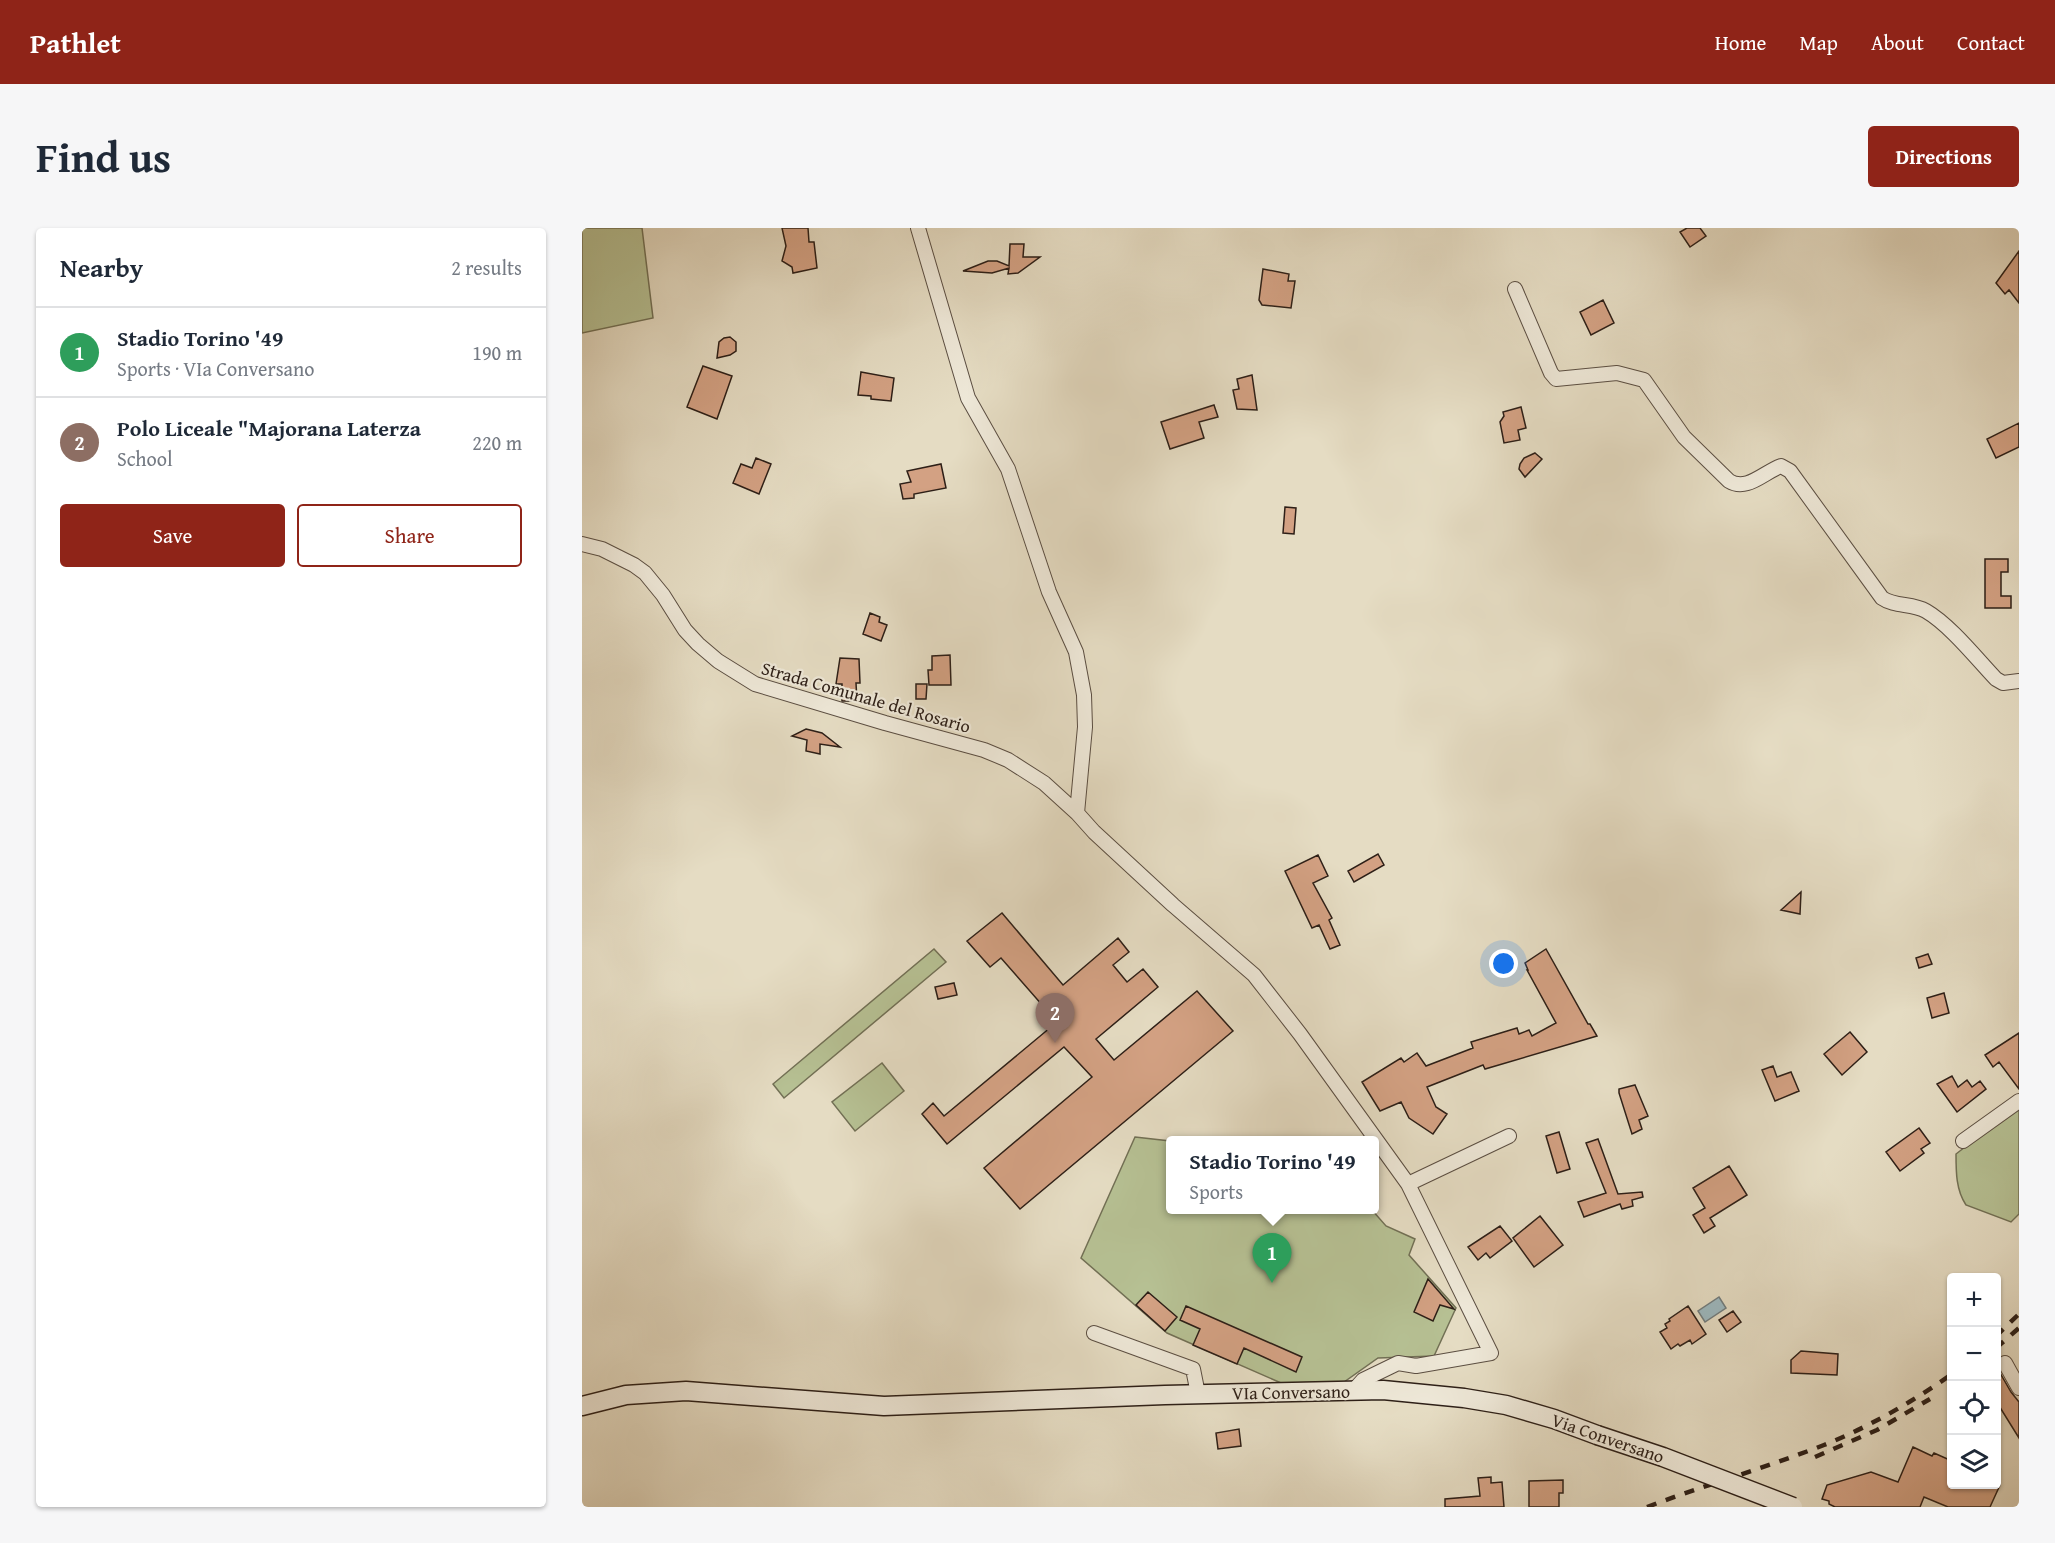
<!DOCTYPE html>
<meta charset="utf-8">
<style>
body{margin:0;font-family:"Gentium Book Plus",serif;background:#f6f6f7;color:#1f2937}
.controls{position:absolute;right:18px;bottom:18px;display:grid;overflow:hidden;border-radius:6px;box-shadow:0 2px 4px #0004}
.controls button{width:54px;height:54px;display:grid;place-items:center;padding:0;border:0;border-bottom:2px solid #e0e1e3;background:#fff;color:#1f2937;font:30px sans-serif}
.you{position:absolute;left:922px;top:736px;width:21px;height:21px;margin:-15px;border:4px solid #fff;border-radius:50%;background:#1a73e8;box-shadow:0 0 0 9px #1a73e833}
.badge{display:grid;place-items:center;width:39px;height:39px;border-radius:50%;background:#8f2418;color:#fff;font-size:20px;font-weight:700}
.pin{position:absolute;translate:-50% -50px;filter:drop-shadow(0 2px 3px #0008)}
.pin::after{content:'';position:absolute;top:32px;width:21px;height:18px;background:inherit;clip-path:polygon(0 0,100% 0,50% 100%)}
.popup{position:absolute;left:584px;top:908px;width:213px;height:78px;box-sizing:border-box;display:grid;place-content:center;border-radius:6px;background:#fff;filter:drop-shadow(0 2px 4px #0005);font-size:20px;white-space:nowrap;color:#747a83}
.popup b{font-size:22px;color:#1f2937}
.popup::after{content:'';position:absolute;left:50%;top:100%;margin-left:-12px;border:12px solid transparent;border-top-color:#fff}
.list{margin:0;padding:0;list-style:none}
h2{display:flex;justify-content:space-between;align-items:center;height:78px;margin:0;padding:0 24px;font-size:26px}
h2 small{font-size:20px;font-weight:400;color:#747a83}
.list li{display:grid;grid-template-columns:39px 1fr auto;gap:18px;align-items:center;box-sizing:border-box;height:90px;padding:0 24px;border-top:2px solid #e0e1e3}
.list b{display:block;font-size:22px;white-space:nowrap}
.list p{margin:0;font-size:20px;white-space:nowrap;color:#747a83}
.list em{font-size:20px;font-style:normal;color:#747a83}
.actions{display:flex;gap:12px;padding:18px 24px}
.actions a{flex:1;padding:14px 0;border:2px solid #8f2418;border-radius:6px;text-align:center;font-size:21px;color:#8f2418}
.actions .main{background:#8f2418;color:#fff}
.icon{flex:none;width:33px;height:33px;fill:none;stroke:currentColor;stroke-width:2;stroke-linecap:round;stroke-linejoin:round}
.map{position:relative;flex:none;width:1437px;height:1279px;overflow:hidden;border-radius:6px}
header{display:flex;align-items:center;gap:36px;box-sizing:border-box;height:84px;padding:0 30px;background:#8f2418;color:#fff}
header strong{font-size:28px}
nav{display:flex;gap:33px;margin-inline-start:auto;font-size:21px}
.intro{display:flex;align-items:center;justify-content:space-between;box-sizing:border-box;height:144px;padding:0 36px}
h1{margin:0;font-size:42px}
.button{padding:15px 27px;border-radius:6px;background:#8f2418;color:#fff;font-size:21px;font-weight:700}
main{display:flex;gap:36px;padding:0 36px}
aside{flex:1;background:#fff;border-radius:6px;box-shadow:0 2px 4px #0004}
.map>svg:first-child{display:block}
.green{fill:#b6c093;stroke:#727055;stroke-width:1.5}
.water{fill:#9cb8bf;stroke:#707b7c;stroke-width:1.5}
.building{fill:#d3a183;stroke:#2d1f17;stroke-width:1.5}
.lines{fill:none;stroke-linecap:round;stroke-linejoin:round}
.street-casing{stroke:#5b4e42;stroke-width:16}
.secondary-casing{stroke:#2d1f17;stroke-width:21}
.street{stroke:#eee8d8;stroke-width:14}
.secondary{stroke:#eee8d8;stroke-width:18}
.rail{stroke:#2d1f17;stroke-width:4.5;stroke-dasharray:10 10;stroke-linecap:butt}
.secondary-bridge-casing{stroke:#2d1f17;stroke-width:21;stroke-linecap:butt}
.secondary-bridge{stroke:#eee8d8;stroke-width:18}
.labels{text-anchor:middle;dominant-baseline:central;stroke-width:4.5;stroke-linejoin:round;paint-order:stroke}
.street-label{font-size:18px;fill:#2d1f17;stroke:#eee8d8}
</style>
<header>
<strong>Pathlet</strong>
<nav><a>Home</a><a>Map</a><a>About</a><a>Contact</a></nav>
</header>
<div class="intro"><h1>Find us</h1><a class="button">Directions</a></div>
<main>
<aside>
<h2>Nearby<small>2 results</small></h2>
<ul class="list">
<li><span class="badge" style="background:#2e9e5b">1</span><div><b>Stadio Torino '49</b><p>Sports · VIa Conversano</p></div><em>190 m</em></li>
<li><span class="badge" style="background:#8d6e63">2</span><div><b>Polo Liceale &quot;Majorana Laterza</b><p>School</p></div><em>220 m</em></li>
</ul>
<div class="actions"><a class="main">Save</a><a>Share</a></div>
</aside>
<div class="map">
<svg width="1437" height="1279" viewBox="0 0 1437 1279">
<rect width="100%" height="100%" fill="#e5dcc3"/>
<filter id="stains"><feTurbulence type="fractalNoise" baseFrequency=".00333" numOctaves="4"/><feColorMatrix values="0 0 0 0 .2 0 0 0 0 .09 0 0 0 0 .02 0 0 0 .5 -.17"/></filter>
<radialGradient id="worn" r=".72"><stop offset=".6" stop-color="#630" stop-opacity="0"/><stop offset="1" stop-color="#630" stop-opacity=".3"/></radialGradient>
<path class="green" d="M0,0h60l11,90 -71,15z
M352,721l12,13 -162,136 -11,-14z
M300,835l22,28 -49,40 -23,-29z
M1437,877v109l-8,8 -45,-17c-10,-15 -10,-33 -10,-51z
M553,909l35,4v69h202l14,16 29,13 -6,16 47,53 -22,48 -56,2 -34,24 -63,1 -114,-50 -86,-75z"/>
<path class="water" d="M1137,1069l7,11 -21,14 -7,-11z"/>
<path class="building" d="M200,0h26l1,14h5l3,26 -24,5 -1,-6 -10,-6 4,-15z
M1105,0h13l6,8 -16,11 -10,-15z
M428,16h14l-1,13h17l-22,16 -10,1 1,-6 -17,5 -29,-2 25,-10h9l12,5z
M1437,23v52l-10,-13 -4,4 -9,-11z
M681,41l26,5 -1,7h7l-4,27 -29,-3 -3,-5z
M1021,72l11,23 -23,12 -11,-23z
M148,109l6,5v9l-6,4 -13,3 2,-16 5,-4z
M121,138l29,10 -15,43 -30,-12z
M279,144l33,6 -3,23 -20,-2v-3l-13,-1z
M670,147l5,35 -20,-1 -4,-19 6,-1 -2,-10z
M632,177l4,12 -19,5 5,16 -34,11 -9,-27z
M939,179l5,21 -8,2 2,10 -16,3 -4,-21 4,-6 -1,-4z
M1437,195v24l-23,11 -9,-19z
M953,225l7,6 -17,18 -6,-8 1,-5 4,-6z
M174,230l15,6 -12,30 -26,-11 8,-19 11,4z
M359,236l5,24 -32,6v4l-11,1 -3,-15 11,-2 -4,-11z
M703,279l11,1 -2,26 -11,-1z
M1403,331h23v13h-7v24h10v12h-26z
M288,385l10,4 -1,5 8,3 -6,16 -18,-7z
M368,427l1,30h-22l-1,-15h4v-14z
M258,430l19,1 1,24h-4l1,18h-15v-17h-6z
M334,456h11l-1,15h-10z
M224,501l16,4 18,14 -20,-3v10l-14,-3 1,-11 -15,-4z
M796,626l6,11 -30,17 -6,-11z
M736,627l10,21 -15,7 19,35 -3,2 11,25 -10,4 -11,-24 -7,3 -27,-57z
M1219,664l-1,22 -19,-4z
M420,685l61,72 55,-47 11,14 -16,13 14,17 16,-13 15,18 -62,52 18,21 83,-69 36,40 -213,178 -36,-41 108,-91 -28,-30 -117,97 -25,-30 11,-11 11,13 113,-94 -56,-64 -11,9 -23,-26z
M964,721l42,75h2l7,12 -112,33 -2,-4 -56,22 9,20 11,7 -14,20 -24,-16 -8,-16 -21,9 -18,-29 39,-24 3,4 13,-9 9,13 47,-18 -2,-6 46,-14 2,6 10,-4 3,6 24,-13 -29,-53h1l-3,-7z
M1346,726l4,10 -13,4 -3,-10z
M372,755l3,12 -19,4 -3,-12z
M1362,765l5,20 -17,5 -5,-20z
M1268,804l17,20 -25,23 -18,-21z
M1437,805v56l-20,-27 -6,5 -8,-12z
M1191,838l4,11 14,-5 8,19 -24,10 -13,-31z
M1370,848l6,11 9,-7 5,7 8,-6 6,8 -29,23 -20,-28z
M1053,857l13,31 -9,4 3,9 -10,5 -13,-41v-4z
M1337,900l11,15 -9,6 3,4 -24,18 -14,-19z
M977,904l11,37 -13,4 -11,-37z
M1016,911l20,55 24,-2 1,5 -11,3 1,6 -11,3 -2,-5 -36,13 -6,-15 28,-9 -20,-50z
M1147,938l18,29 -37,23 5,8 -11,7 -11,-18 12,-7 -12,-20z
M958,988l23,29 -29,22 -21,-29z
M918,998l12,15 -22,17 -4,-5 -8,7 -10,-13z
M846,1051l26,30 -14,-4 -7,16 -19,-9z
M566,1064l29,25 -12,14 -29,-26z
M604,1078l116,51 -6,15 -52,-24 -7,16 -44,-19 7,-16 -20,-9z
M1106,1078l18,28 -14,10 -2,-4 -10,6 -2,-2 -7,5 -11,-17 7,-4 -2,-4 5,-3 -1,-2z
M1151,1083l8,11 -14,10 -8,-12z
M1219,1123l37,3 -1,21 -46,-2v-13z
M1414,1138l15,26 8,10v36l-23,-37z
M657,1201l2,17 -23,3 -2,-16z
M1331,1219l19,9 2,-3 18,8v24h48l-10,22h-42l-24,-10 -4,10h-85l-6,-3v-3l-7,-2 5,-14 44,-13 27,10z
M909,1249v6l11,-1 2,25h-59v-8l35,-3 -2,-18z
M981,1252v13h-4v14h-30v-26z"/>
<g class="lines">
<defs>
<path id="street" d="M336,0l50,170 40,71 41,123 27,60 8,43 1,32 -8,86
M933,61l36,84 5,6 61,-6 27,7 40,57 45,44c18,11 35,-9 52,-15l9,5 92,127c13,9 30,5 44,13 24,14 51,48 70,68l7,4 16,-2
M0,316l20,5 32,16 11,8 18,22 22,35 13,14 20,17 37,23 130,39 99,27 24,10 36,23 33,30 17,19 79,73 81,70 46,59 108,150 83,169 -75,13 -18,-3 -35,17 -9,10
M1381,913l56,-40
M826,956l101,-48
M512,1105l99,36 5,25
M1423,1135l14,25"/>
<path id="secondary" d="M0,1178l44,-11 60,-4 198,15 281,-11 218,-5 81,8 42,7 48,14 43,16"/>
</defs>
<use href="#street" class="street-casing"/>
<use href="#secondary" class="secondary-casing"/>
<use href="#street" class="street"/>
<use href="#secondary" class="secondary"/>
<path class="rail" d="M1414,1108l23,-22
M1414,1120l23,-20
M1233,1229l62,-27 53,-31
M1065,1279c58,-22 118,-39 177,-62 45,-18 88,-43 128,-71"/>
<defs>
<path id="secondary-bridge" d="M1015,1207l66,22 130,50"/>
</defs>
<use href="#secondary-bridge" class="secondary-bridge-casing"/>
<use href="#secondary-bridge" class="secondary-bridge"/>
</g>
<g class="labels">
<g class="street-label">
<text transform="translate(284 469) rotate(16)">Strada Comunale del Rosario</text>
<text transform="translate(709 1164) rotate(-1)">VIa Conversano</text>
<text transform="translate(1026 1210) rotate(19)">Via Conversano</text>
</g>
</g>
<rect width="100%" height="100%" filter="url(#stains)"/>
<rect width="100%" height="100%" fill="url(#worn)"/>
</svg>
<div class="controls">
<button>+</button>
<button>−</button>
<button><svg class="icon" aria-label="locate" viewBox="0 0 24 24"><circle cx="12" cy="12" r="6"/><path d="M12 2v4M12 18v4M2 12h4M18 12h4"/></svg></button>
<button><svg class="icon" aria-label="layers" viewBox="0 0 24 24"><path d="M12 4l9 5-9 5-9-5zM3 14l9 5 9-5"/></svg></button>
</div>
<div class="you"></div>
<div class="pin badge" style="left:690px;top:1055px;background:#2e9e5b">1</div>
<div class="popup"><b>Stadio Torino '49</b>Sports</div>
<div class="pin badge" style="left:473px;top:815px;background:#8d6e63">2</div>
</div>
</main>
